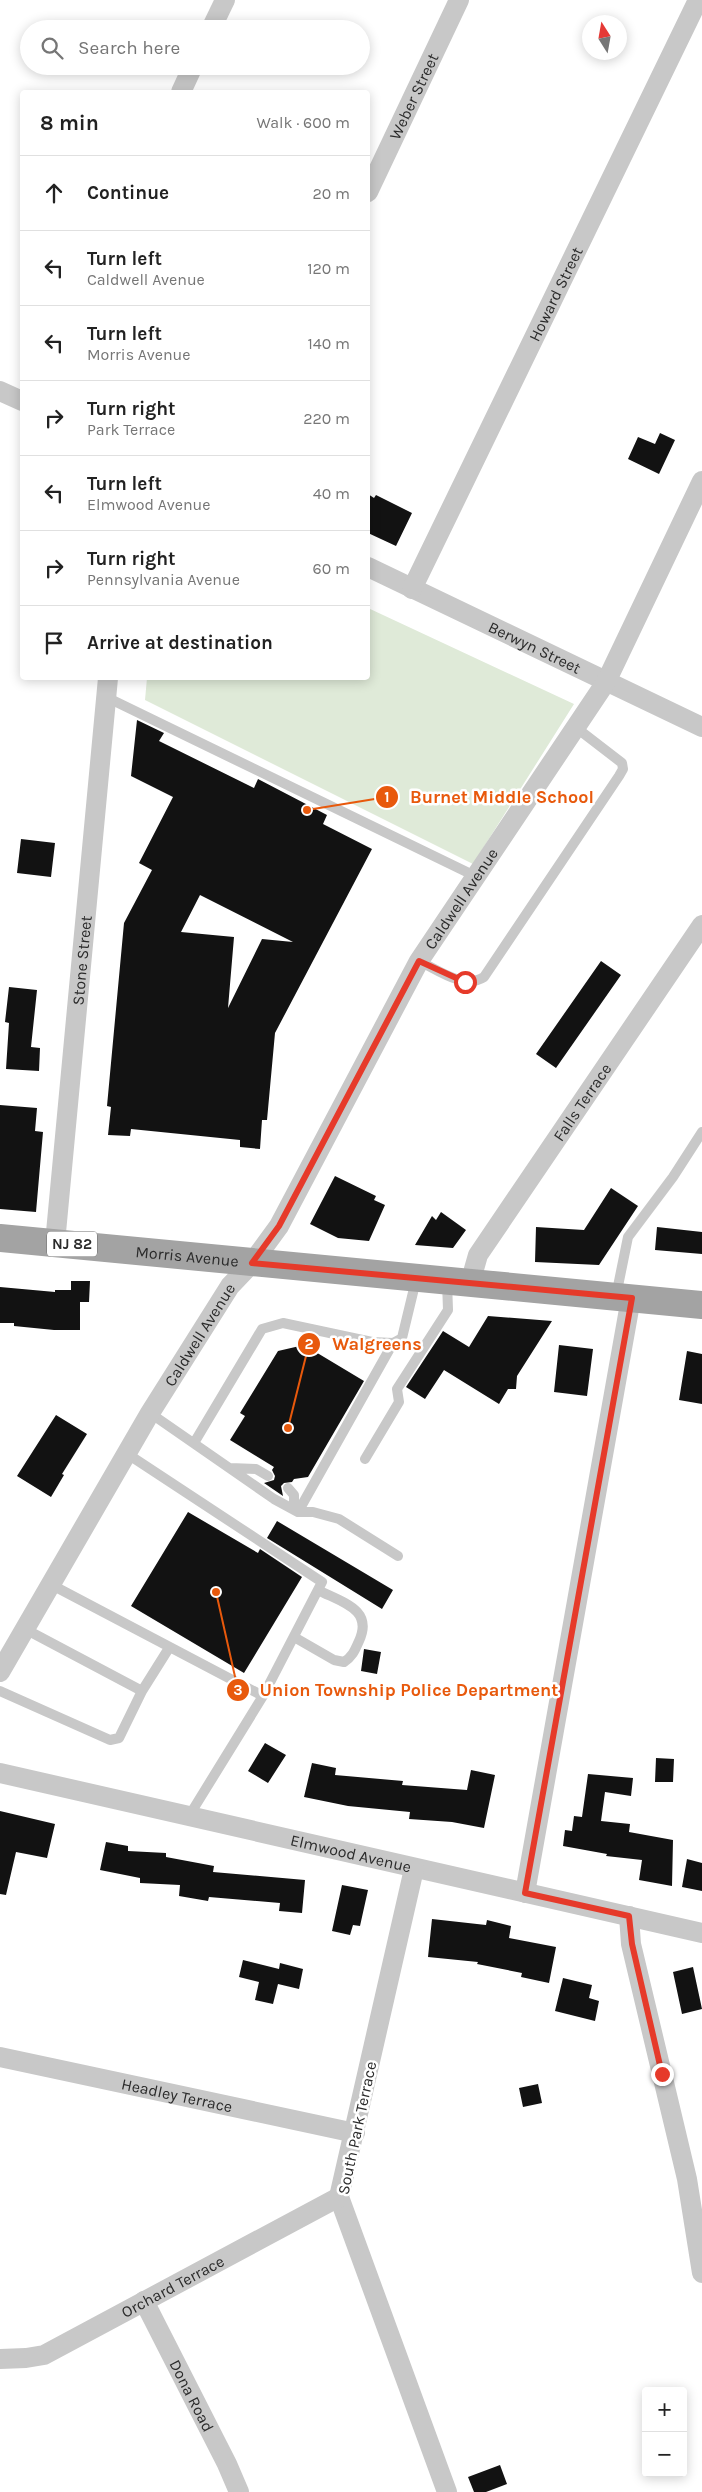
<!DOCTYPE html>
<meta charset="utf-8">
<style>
body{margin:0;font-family:Karla,sans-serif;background:#f2f2f2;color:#222}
.controls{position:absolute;right:15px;bottom:15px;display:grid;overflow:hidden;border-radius:5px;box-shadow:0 2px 12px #0003}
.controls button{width:45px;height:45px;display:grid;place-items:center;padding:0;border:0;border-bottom:1px solid #e0e0e0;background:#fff;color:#222;font:25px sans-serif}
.compass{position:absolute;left:582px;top:15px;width:45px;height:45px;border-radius:50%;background:#fff;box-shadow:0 2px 12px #0003;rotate:349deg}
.stop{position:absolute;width:15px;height:15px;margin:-11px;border:4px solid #e63a2a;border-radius:50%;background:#fff}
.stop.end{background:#e63a2a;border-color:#fff;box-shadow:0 1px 5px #0008}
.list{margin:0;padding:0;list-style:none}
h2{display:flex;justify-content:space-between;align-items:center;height:65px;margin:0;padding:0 20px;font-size:21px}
h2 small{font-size:16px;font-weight:400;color:#767676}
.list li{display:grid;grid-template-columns:32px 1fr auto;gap:15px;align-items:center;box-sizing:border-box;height:75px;padding:0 20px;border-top:1px solid #e0e0e0}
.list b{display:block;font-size:19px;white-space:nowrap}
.list p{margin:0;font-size:16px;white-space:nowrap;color:#767676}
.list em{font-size:16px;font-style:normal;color:#767676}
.icon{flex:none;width:28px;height:28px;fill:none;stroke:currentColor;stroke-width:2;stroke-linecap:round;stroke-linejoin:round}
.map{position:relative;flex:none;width:702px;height:2492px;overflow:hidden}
.search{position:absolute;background:#fff;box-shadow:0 2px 12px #0003;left:20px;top:20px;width:350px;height:55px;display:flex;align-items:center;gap:12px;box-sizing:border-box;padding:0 18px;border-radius:28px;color:#767676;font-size:19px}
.panel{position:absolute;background:#fff;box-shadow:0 2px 12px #0003;left:20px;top:90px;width:350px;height:590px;border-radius:5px}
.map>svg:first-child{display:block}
.green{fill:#dfead8}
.building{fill:#121212;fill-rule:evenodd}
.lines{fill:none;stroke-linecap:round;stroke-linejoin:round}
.lane{stroke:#c8c8c8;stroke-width:10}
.street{stroke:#c8c8c8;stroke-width:20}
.primary{stroke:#a3a3a3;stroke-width:28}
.route{stroke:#e63a2a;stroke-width:6}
.labels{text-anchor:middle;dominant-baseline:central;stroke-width:5;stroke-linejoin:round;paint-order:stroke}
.shield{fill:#fff;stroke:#6b6b6b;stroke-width:1}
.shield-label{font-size:15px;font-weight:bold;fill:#2b2b2b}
.street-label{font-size:16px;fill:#2b2b2b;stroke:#fff}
.leader{fill:none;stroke:#e8590c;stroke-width:2}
.callout-dot{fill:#e8590c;stroke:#fff;stroke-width:2}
.mark-label{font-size:15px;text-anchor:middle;font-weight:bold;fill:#fff}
.callout-label{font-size:18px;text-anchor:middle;font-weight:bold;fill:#e8590c;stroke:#fff;stroke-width:5;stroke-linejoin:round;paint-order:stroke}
</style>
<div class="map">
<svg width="702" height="2492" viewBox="0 0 702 2492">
<rect width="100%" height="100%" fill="#fff"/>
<path class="green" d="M368,608l206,96 -101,160 -328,-164 2,-22h221z"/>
<path class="building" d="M660,433l15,7 -16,34 -31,-15 10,-22 17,7z
M368,494l6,4 2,-3 36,18 -16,33 -28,-13z
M137,720l27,13 -5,8 95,47 4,-9 69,36 -4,9 49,25 -97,184 -8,87h-5l-2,29 -20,-2v-7l-109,-11 -1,7 -22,-1 3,-28 -4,-1 17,-183 28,-53 -13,-7 34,-66 -42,-21zM200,895l93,47 -31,-3 -34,69 6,-71 -53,-5z
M21,839l34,4 -4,34 -34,-4z
M601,961l20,14 -65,93 -20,-14z
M9,987l28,3 -6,57 9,1 -1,23 -33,-2 3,-46 -4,-1z
M0,1105l37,3 -2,23 8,1 -7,80 -36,-3z
M335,1176l41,20 -2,4 11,5 -16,36 -31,-3 -28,-14z
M611,1188l27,18 -39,59 -64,-3 1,-35 48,3z
M441,1212l25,18 -13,18 -38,-3 17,-29 4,4z
M657,1227l45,5v22l-47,-4z
M71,1281h19l-1,21h-9v28h-26l-40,-4v-3h-14v-36l55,5v-2h16z
M488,1316l64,5 -35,55 -1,13h-8l-9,15 -55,-34 -19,29 -19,-12 37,-56 26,16z
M304,1345l60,36 -56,96 -14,2 -2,3 -8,1 -3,3 2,10 -19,-13 10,-3 1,-4 -3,-6 2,-3 -44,-27 15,-24 -5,-3 38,-62z
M559,1345l34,4 -6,47 -33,-4z
M687,1351l15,3v50l-23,-4z
M56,1415l31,19 -25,40 2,1 -13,22 -34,-21z
M188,1512l70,41 2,-4 42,28 -58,96 -113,-67z
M277,1521l116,69 -11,19 -115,-71z
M364,1649l17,3 -4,22 -16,-3z
M265,1743l21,12 -18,28 -20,-12z
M656,1758l18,1 -1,23h-18z
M312,1763l24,5 -1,7 68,6 -1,4 65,5 4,-20 24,5 -11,53 -32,-6 -43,-3 1,-7 -62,-6 -44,-9z
M588,1774l45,4 -2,18 -26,-4 -4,29 29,3 -1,8 44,8 -1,46 -33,-6 3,-20 -36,-4 1,-2 -44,-8 2,-16 7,1 2,-15 8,1z
M0,1811l55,13 -8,34 -31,-6 -10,43 -6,-1z
M106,1842l22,4v5l38,2v4l48,9 -1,6 92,8 -3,33 -23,-2 1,-8 -71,-6 -1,4 -29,-5 1,-11 -40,-2v-5l-40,-8z
M687,1859l15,4v28l-20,-4z
M342,1885l26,5 -8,36 -7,-1 -3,10 -18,-4z
M432,1919l54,6 1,-5 24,6 -2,12 47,9 -7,36 -28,-6 1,-4 -45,-9 1,-2 -50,-5z
M243,1960l36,9 1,-6 23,6 -4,20 -21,-5 -5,20 -18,-4 4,-18 -20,-5z
M693,1967l9,42 -20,5 -9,-42z
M563,1978l29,7 -3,13 10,3 -4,20 -40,-10z
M538,2084l4,19 -19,4 -4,-19z
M500,2465l7,19 -21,8h-12l-6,-15z"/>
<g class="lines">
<path class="lane" d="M106,697l369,179
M419,961c19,9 45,29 65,16l135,-201 4,-7 -1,-6 -48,-37
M616,1296l12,-59 45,-60 29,-45
M150,1413l124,86 24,13h15l26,7 59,37
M194,1443l68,-114 21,-6 89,19 21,1
M126,1453l196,129 -59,114 -74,120
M365,1459l34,-57 -2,-13 51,-79 -1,-28
M230,1468l26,1 12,7
M288,1488l6,7v15
M298,1512l95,-169 9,-5 14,-58
M50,1584l213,112
M294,1637l40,23 10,2c9,-6 11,-12 15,-21 15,-32 -18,-39 -41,-51
M0,1691l110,49 9,-2 23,-47 -117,-62
M142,1691l27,-43"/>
<g class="street">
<path d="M211,29l14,-29"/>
<path d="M181,92l12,-26"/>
<path id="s1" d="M368,192l91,-192"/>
<path d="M0,391l22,10"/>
<path id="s2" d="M368,567l334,160"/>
<path id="s3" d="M412,589l286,-589"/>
<path id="s4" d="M55,1243l53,-565"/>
<path id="s5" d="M470,1283l8,-28 224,-330"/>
<path id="s6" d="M0,1672l150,-259 80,-127 22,-23 27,-37 140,-265 187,-279 96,-201"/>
<path id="s7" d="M0,1773l702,160"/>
<path d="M414,1869l-75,328 108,295"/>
<path d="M525,1893l106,-595"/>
<path d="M629,1916l2,28 56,235 15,94"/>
<path id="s8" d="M0,2057l355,76"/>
<path id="s9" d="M144,2301l83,163 12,28"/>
<path id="s10" d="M0,2359l26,-1 18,-3 295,-158"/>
</g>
<path class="primary" id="s11" d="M0,1238l702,67"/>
</g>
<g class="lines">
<path class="route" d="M465,982l-46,-21 -140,265 -27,37 380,35 -107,595 104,23 3,28 30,130"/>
</g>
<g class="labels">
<rect class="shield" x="47" y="1231.5" width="50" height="25" rx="4"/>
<g class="shield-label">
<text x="72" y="1244">NJ 82</text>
</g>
<g class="street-label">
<text stroke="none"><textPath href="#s1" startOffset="106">Weber Street</textPath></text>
<text stroke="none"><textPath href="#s3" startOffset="328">Howard Street</textPath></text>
<text stroke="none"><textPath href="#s2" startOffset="185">Berwyn Street</textPath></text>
<text stroke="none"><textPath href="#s6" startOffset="902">Caldwell Avenue</textPath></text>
<text stroke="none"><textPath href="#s4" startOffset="284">Stone Street</textPath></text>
<text stroke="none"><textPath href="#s5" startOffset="214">Falls Terrace</textPath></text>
<text stroke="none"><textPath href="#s11" startOffset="188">Morris Avenue</textPath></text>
<text stroke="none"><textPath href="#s6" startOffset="392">Caldwell Avenue</textPath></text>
<text stroke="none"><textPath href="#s7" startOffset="360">Elmwood Avenue</textPath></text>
<text stroke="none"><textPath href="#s8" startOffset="181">Headley Terrace</textPath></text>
<text transform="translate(357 2128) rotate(-78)">South Park Terrace</text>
<text stroke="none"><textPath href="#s10" startOffset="190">Orchard Terrace</textPath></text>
<text stroke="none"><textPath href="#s9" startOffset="106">Dona Road</textPath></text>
</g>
</g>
<path class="leader" d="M307 810L387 797M288 1428L309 1344M216 1592L238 1690"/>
<g class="callout-dot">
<circle cx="307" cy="810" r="5"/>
<circle cx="288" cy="1428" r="5"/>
<circle cx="216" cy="1592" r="5"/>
<circle cx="387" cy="797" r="12"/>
<circle cx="309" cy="1344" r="12"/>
<circle cx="238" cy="1690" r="12"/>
</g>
<g class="mark-label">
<text x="387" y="802">1</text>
<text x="309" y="1349">2</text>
<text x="238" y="1695">3</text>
</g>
<g class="callout-label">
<text x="502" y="803">Burnet Middle School</text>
<text x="377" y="1350">Walgreens</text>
<text x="409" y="1696">Union Township Police Department</text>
</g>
</svg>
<div class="controls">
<button>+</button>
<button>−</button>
</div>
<svg class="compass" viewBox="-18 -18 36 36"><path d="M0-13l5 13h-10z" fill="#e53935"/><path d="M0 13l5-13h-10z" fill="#767676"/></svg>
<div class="stop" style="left:465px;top:982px"></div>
<div class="stop end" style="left:662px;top:2074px"></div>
<div class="search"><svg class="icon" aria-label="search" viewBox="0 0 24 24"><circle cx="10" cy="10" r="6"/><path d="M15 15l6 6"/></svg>Search here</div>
<section class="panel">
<h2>8 min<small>Walk · 600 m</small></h2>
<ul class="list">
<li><svg class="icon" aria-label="ahead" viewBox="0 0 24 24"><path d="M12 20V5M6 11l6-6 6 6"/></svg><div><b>Continue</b></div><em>20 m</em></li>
<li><svg class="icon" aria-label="left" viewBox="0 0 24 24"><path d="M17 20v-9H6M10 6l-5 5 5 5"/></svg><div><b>Turn left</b><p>Caldwell Avenue</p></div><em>120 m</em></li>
<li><svg class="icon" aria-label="left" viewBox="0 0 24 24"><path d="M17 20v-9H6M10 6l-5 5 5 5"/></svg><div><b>Turn left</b><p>Morris Avenue</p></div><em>140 m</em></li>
<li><svg class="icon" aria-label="right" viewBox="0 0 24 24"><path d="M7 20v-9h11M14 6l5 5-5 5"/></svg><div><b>Turn right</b><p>Park Terrace</p></div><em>220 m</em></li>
<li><svg class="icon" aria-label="left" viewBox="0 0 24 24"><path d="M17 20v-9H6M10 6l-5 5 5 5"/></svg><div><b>Turn left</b><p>Elmwood Avenue</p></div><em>40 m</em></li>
<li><svg class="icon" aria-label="right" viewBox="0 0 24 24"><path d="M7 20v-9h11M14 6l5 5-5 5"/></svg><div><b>Turn right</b><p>Pennsylvania Avenue</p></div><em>60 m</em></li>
<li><svg class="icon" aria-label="arrive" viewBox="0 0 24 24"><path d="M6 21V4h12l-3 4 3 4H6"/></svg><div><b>Arrive at destination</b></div></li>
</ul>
</section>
</div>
